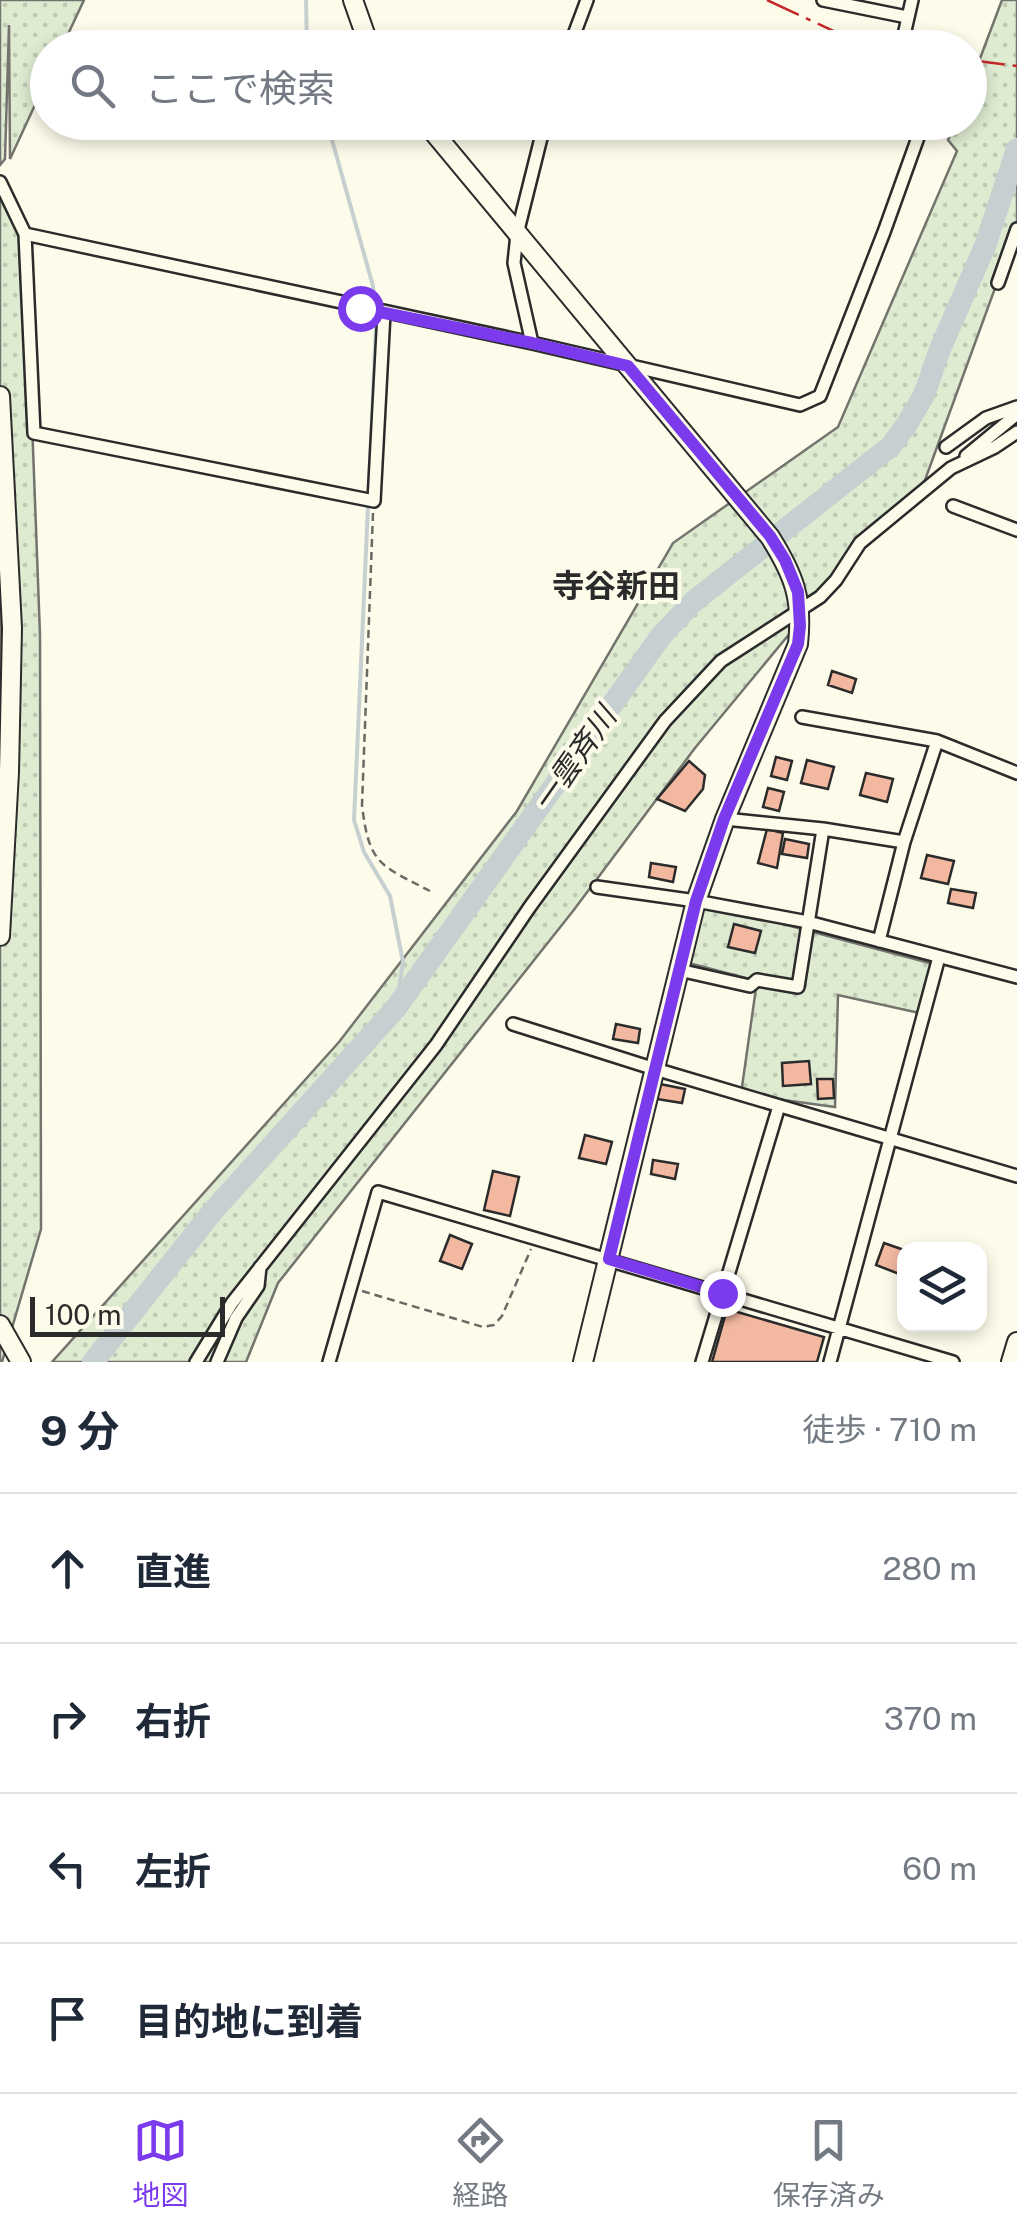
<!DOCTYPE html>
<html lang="ja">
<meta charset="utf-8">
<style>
body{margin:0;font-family:"Public Sans","Noto Sans JP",sans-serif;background:#f2f2f3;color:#1f2937}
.controls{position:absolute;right:30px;bottom:30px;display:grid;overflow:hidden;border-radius:20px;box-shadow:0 5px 15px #0003}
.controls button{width:90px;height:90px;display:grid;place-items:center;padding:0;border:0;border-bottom:2px solid #e0e1e3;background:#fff;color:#1f2937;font:50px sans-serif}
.scale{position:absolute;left:30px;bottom:25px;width:195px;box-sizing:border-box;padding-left:10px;border:5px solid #2b2b2b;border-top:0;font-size:28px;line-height:35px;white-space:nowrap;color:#2b2b2b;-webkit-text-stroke:8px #fdfbea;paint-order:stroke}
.stop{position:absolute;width:30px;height:30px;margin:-22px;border:8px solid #7c3aed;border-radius:50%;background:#fff}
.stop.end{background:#7c3aed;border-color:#fff;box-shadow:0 2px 10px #0008}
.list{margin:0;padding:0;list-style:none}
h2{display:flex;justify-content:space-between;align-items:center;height:130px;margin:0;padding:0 40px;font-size:42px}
h2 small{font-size:32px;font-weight:400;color:#747a83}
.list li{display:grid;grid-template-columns:65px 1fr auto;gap:30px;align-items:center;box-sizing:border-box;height:150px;padding:0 40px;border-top:2px solid #e0e1e3}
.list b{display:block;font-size:38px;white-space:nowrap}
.list em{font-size:32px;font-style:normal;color:#747a83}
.icon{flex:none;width:55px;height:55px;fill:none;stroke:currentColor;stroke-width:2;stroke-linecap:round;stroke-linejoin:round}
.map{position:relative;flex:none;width:1017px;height:1362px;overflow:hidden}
.search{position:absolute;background:#fff;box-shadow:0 5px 15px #0003;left:30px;right:30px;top:30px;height:110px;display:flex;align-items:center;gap:25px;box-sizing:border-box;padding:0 35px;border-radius:55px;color:#747a83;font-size:38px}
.sheet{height:730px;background:#fff}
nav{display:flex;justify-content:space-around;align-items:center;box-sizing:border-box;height:140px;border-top:2px solid #e0e1e3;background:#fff;font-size:28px;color:#747a83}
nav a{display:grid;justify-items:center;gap:5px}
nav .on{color:#7c3aed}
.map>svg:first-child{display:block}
.grass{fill:url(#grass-dots);stroke:#74746e;stroke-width:2.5}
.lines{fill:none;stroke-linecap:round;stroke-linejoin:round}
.stream{stroke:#c7d0d0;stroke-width:4}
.river{stroke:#c7d0d0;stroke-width:22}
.building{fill:#f2b8a0;stroke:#2b2b2b;stroke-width:2.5}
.street-casing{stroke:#2b2b2b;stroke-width:16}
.secondary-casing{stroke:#2b2b2b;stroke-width:22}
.primary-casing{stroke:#2b2b2b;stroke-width:22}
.path{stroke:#6a6964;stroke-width:2.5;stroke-dasharray:8 5;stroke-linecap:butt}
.street{stroke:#fdfbea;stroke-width:11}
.secondary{stroke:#fdfbea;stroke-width:18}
.primary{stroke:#fdfbea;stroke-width:18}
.power{stroke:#c62828;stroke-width:2.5;stroke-dasharray:35 8 5 8;stroke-linecap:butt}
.route{stroke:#7c3aed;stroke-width:12}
.labels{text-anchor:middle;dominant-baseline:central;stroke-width:8;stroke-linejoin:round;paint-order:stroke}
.water-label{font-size:30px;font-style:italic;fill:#2b2b2b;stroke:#fdfbea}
.quarter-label{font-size:32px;font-weight:bold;fill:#2b2b2b;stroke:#fdfbea}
</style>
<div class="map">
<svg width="1017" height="1362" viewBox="0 0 1017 1362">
<defs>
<pattern id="grass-dots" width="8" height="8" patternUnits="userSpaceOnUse" patternTransform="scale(2.5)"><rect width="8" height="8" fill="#deebd1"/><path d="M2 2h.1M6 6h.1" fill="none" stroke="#bfcab4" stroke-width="1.8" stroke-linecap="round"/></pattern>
</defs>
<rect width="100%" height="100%" fill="#fdfbea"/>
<path class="grass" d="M0,0h84l-22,47 -14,1 -1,31 -37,80 -1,-134 -4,134 -5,6z
M1002,0h15v228l-92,252 -105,117 -125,151 -122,163 -295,372 -32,79h-194l287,-320 178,-231 156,-268 165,-116 119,-276 -9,-11 7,-17 15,-1v-37z
M0,182l25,52 15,401 1,594 -39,133h-2z
M696,901l241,64 -13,49 -86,-19 -3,112 -94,-13 16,-113 -76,-20z"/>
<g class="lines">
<path class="stream" d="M306,0l1,48
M327,122l46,164 3,41 -22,493 10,32 26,44 13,66 -7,46"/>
<path class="river" d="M93,1362l120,-151 183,-203 265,-372 32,-34 198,-156 16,-22 17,-29 16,-46 45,-103 32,-97"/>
</g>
<path class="building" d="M832,671l24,8 -4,14 -24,-8z
M776,757l16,4 -5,19 -16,-4z
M807,760l27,7 -6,22 -27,-6z
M689,761l16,14 -2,14 -18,22 -28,-12z
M866,773l27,6 -6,23 -27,-7z
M768,788l16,4 -5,19 -16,-4z
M767,829l16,4 -6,35 -19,-5z
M785,839l24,5 -2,14 -25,-4z
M927,855l27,6 -6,23 -27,-6z
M651,863l25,4 -3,15 -24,-5z
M951,889l25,4 -3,15 -25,-5z
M734,924l27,7 -6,22 -27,-6z
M616,1024l24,5 -2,14 -25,-4z
M809,1061l2,23 -28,2 -1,-23z
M817,1079h16l1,19 -16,1z
M660,1084l25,5 -3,14 -25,-4z
M585,1135l27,7 -6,22 -27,-6z
M653,1160l25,4 -3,15 -24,-5z
M493,1171l26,6 -9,39 -26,-6z
M450,1235l22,9 -10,25 -22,-8z
M884,1243l20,7v17l-2,8 -26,-10z
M727,1309l97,28 -7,25h-105z"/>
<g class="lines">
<defs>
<path id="street" d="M823,0l84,17
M569,48l18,-48
M901,48l11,-48
M0,182l25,52 9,199 340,68 10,-188
M25,234l507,109 268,62 20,-9 64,-164 37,-103 -13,-7
M998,283l19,-54
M532,343l-18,-80 3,-29 28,-112
M946,447l40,-29 31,-11
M966,456l51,-42
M953,506l64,24
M802,717l135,24 80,32
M725,819l98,10 81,13
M597,887l99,14 112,21 209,55
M879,941l25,-99 33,-101
M679,970l71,16 7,-6 41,7 25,-158
M513,1024l142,45 362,107
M196,1362l36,-59 204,-258 93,-137 136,-187 56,-60 99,-64 16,-17 24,-37 91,-75 44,-21 22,-15
M217,1362l19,-44 22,-32 2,-19
M329,1362l49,-170 575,170
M702,1362l77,-256
M830,1362l109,-405"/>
<path id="secondary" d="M353,0l17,48
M425,122l345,415c24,38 33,62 28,107l-73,175 -29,82 -113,461
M0,396l12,232 -3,144 -9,164
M0,1325l21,37"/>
<path id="primary" d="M1011,1362l6,-20"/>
</defs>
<use href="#street" class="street-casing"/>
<use href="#secondary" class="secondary-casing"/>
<use href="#primary" class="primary-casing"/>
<path class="path" d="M373,513l-11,292c7,60 18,60 68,86
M362,1291l121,36 11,-2 8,-9 29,-67"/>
<use href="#street" class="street"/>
<use href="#secondary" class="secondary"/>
<use href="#primary" class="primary"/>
<path class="power" d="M767,0l103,48
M970,60l47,6"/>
</g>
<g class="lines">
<path class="route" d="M360,308l172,35 96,23 142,170 15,24 13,32 2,34 -2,18 -74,175 -28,82 -87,358 113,34"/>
</g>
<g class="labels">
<g class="water-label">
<text transform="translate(574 759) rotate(-55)">一雲斉川</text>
</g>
<g class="quarter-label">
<text x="616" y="585">寺谷新田</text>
</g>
</g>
</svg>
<div class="controls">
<button><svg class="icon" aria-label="layers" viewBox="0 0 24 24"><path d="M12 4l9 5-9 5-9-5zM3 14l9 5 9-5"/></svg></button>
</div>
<div class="scale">100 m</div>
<div class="stop" style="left:360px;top:308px"></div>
<div class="stop end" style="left:722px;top:1293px"></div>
<div class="search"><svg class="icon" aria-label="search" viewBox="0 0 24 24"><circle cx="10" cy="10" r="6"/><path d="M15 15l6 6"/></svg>ここで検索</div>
</div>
<section class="sheet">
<h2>9 分<small>徒歩 · 710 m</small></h2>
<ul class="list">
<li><svg class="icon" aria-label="ahead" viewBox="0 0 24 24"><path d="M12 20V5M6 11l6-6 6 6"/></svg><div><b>直進</b></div><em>280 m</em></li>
<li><svg class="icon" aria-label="right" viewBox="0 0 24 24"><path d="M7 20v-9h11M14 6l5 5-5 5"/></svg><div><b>右折</b></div><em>370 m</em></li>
<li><svg class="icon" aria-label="left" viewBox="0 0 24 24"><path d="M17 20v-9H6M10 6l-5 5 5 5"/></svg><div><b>左折</b></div><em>60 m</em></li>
<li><svg class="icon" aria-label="arrive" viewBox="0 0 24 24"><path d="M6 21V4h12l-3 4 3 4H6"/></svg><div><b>目的地に到着</b></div></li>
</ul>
</section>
<nav>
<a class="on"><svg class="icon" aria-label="map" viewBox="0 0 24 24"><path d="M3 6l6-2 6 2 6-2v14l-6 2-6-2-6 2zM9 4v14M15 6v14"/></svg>地図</a>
<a><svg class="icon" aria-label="directions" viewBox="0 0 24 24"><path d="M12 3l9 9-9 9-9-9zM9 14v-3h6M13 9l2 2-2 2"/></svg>経路</a>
<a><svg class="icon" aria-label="saved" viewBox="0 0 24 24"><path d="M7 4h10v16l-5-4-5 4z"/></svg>保存済み</a>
</nav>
